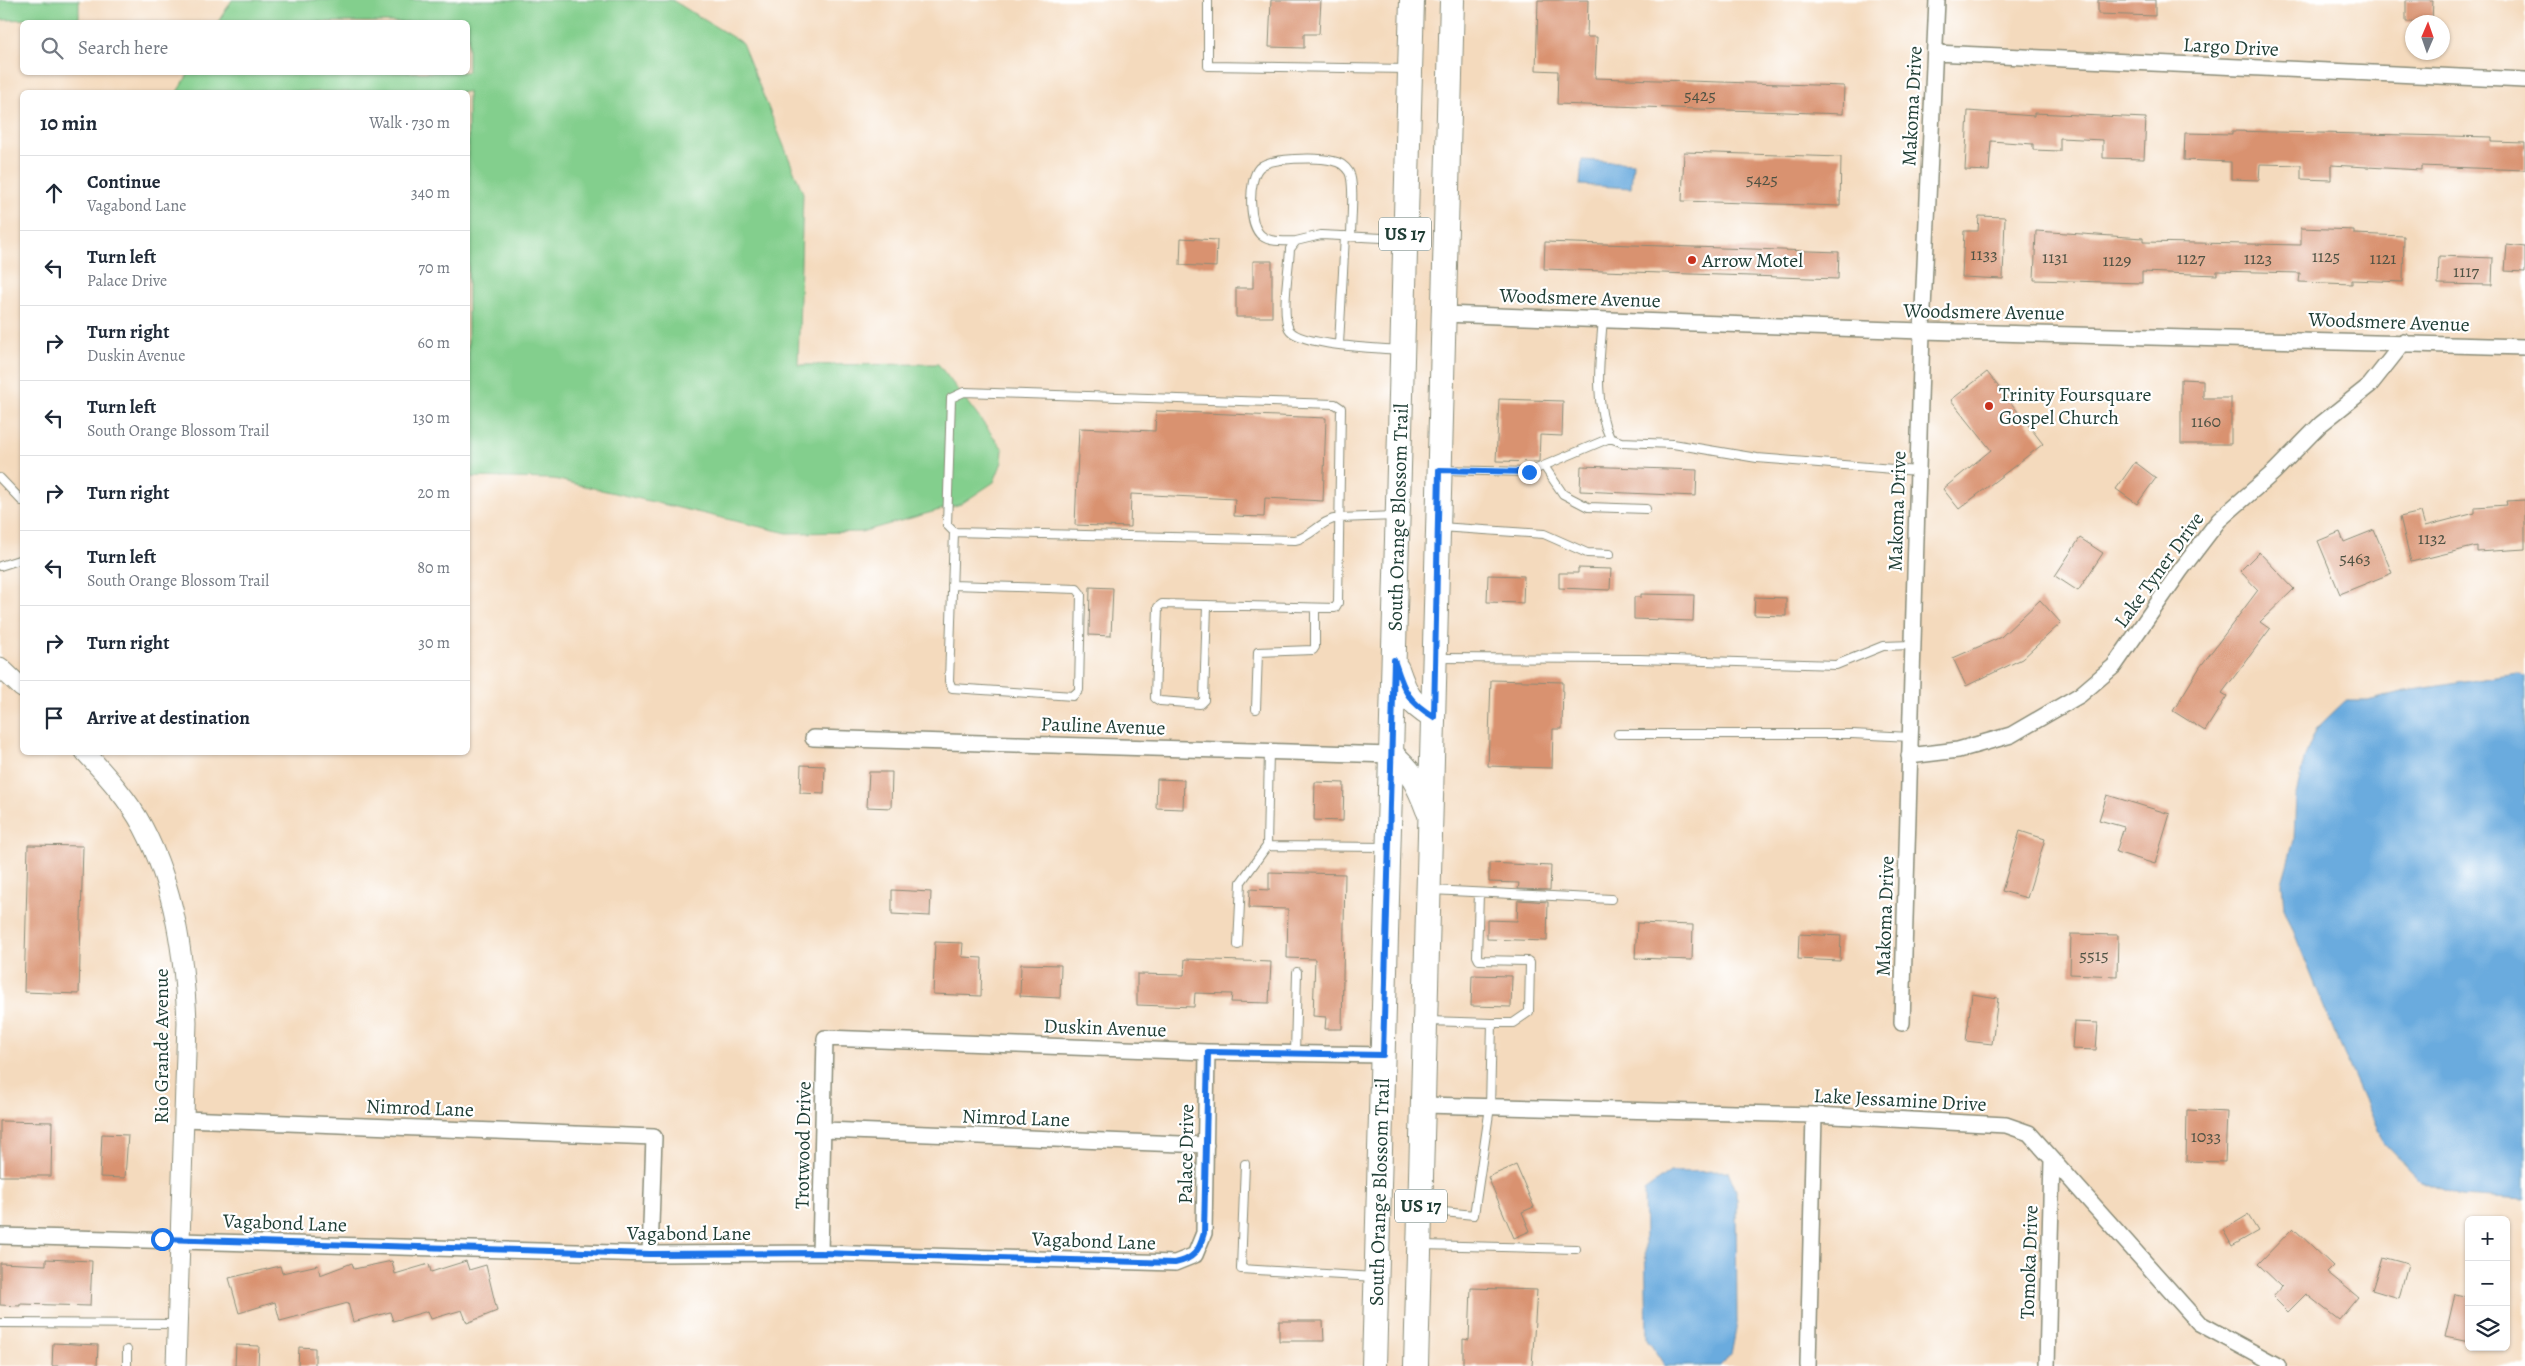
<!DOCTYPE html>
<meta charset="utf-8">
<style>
body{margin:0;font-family:Alegreya,serif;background:#f2f2f3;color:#1f2937}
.controls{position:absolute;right:15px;bottom:15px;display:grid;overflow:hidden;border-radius:8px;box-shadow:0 1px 4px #0004}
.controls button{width:45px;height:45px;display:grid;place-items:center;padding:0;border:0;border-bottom:1px solid #e0e1e3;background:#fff;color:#1f2937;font:25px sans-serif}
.compass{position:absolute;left:2405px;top:15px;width:45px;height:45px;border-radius:50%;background:#fff;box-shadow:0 1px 4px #0004;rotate:2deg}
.stop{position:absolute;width:15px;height:15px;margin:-11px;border:4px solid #1a73e8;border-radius:50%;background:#fff}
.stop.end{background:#1a73e8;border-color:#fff;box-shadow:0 1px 5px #0008}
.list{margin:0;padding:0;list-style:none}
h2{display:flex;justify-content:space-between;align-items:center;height:65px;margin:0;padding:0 20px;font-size:21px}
h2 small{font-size:16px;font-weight:400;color:#747a83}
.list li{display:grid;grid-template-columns:32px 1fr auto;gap:15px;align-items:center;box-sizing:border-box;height:75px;padding:0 20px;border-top:1px solid #e0e1e3}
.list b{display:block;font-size:19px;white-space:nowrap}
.list p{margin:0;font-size:16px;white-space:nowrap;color:#747a83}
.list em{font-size:16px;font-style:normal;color:#747a83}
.icon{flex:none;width:28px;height:28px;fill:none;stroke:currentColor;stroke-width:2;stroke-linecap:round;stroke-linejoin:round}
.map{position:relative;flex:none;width:2525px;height:1366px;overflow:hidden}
.search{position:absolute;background:#fff;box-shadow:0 1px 4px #0004;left:20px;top:20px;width:450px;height:55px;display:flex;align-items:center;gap:12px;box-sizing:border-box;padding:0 18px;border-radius:8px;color:#747a83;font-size:19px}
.panel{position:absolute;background:#fff;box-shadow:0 1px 4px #0004;left:20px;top:90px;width:450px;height:665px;border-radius:8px}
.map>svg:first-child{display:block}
.green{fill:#83cf8d;stroke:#518660}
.water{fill:#6aabde;stroke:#447489}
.building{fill:#d99270}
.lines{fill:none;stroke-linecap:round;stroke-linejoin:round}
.service-casing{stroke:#8a8c78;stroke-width:10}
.minor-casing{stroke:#8a8c78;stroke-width:18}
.tertiary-casing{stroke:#8a8c78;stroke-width:21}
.primary-casing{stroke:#8a8c78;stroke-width:26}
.service{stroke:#fff;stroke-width:8}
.minor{stroke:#fff;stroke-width:15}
.tertiary{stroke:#fff;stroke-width:19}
.primary{stroke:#fff;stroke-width:24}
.route{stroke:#1a73e8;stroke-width:6}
.poi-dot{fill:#c8321e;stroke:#fff;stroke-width:2}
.labels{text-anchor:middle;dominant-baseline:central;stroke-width:4.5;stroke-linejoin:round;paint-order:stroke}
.number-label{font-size:18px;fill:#4e5243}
.shield{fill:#fff;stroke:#627771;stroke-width:1}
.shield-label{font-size:19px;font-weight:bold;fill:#1f3d34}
.street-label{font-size:20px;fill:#1f3d34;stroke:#fff}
.poi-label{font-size:20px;fill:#1f3d34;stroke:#fff;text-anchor:start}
</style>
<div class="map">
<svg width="2525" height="1366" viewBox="0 0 2525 1366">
<rect width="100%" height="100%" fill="#fff"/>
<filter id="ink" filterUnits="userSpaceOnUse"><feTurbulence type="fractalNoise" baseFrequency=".02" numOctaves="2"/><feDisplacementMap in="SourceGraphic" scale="10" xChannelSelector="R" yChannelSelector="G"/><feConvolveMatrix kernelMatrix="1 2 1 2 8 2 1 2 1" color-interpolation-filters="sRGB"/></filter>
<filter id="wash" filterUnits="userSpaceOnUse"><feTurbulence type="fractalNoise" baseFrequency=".0096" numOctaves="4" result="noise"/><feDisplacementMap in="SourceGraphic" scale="20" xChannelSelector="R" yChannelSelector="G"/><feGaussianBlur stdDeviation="1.12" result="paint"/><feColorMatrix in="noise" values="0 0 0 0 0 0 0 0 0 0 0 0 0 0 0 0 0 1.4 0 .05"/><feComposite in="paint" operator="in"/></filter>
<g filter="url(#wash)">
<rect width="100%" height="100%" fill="#f4dabd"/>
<path class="green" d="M0,0h79v18l-79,2z
M232,0h440l70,43 61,150 -5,172 140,-1 65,85 -1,13 -8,20 -33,22 -100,28 -74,1 -233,-54 -86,-2v-385h-291l12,-19 279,-1v-50h-250z"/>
<path class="water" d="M1582,160l51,3 -2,25 -51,-3z
M2516,674l9,2v524l-64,-4 -40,-15 -38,-39 -47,-106 -52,-128 -2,-25 12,-43 2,-45 9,-39 12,-28 28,-27h22l39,-10z
M1728,1171l8,19 1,134 -6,31 -11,11h-55l-18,-27 -3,-148 26,-19z"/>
<g id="blocks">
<path class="building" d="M1271,0h50l-2,34h-15v14l-35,-1z
M1538,0h50l-1,37h10l-2,41 249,8 -1,28 -286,-10 1,-33 -22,-1z
M2098,0h57v16l-57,-2z
M2406,0h27l-1,22h-26z
M1968,111l66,5v-3l112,5 -2,41 -41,-1v-18l-43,-2v13l-27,-1v-6l-42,-3 -2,30 -24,-1z
M2232,131l260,6v5l33,1v27l-104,-4v4l-90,-5v15l-30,-1v-14l-41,-1 -1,16 -28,-1v-17l-47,-2 1,-27 47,1z
M1684,152l157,5 -1,49 -158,-5z
M1979,216l26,1 -2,62 -41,-2 2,-46h14z
M2301,228l53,2v4l50,2 -1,46 -51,-2v4l-53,-2 1,-9 -83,-2v4l-75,-3v11l-108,-3 2,-49 107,7v4l158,3z
M1181,238l36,2 -1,27 -36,-2z
M1545,242l294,10 -1,27 -294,-10z
M2507,245l18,2v25l-20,-1z
M2439,256l54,2 -1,27 -54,-1z
M1253,261h19v56h-36v-29h17z
M1987,372l56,72 -84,65 -16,-20 48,-39 -40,-50z
M2181,379l22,1v18h28v46h-50z
M1499,399l64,2 -1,35 -22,-1 -1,27 -43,-1z
M1156,411l170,7 -3,83 -58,-3 -1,19 -30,-1 1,-17 -104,-5 -1,33 -55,-2 4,-97 76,3z
M2135,462l21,16 -19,26 -21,-15z
M1581,466l116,4 -1,26 -116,-5z
M2525,500v49l-48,3v-6l-66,16 -11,-45 21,-5 4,14 50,-13v-6l32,-2 -1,-4z
M2374,530l18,43 -52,21 -22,-53 22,-9 4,10z
M2080,538l23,15 -25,38 -23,-15z
M2259,552l35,37 -34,33 10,7 -48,64 5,3 -22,35 -32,-20 27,-44 58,-77 -18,-19z
M1578,568l33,1 -1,21 -51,-2v-15h19z
M1488,575l36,1 -1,27 -36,-1z
M1090,587l23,1 -2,48 -22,-1z
M1641,594l53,1 -1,26 -59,-2v-22h7z
M1755,597l31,1v18l-32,-1z
M2040,600l21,23 -39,36 -56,27 -13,-28 48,-21z
M1491,680l72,2 -1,47h-9l-1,39 -64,-2z
M801,765l24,1 -1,28 -24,-1z
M869,772h23l-1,36 -24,-1z
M1157,779l27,1 -1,29 -27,-1z
M1315,782l29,1 -1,38 -29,-1z
M2107,795l63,19 -15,50 -39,-12 8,-25 -25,-7z
M2020,831l25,8 -18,59 -25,-7z
M28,845l55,1 -4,148 -55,-2z
M1489,863l62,3 -1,24 -32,-1 1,-6 -30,-1z
M1269,872l76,2 -3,155h-17l1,-12 -13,-1 2,-57 -28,-1 1,-49 -39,-1 1,-19 19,1z
M892,890l39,2 -1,24 -38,-2z
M1518,900l30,2 -1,39 -60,-2v-19l30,1z
M1637,923l56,2 -1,35 -57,-2z
M1799,934l42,2 -1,25 -42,-2z
M2071,934l47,1 -1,41 -47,-2z
M935,942l28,1 -1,14 20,1 -1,38 -48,-2z
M1185,959l86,3 -2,41 -38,-1 1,-8 -37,-1 -1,14 -57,-2v-31l47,1z
M1021,964l40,1 -1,33 -40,-2z
M1472,975l40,1 -1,31 -40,-1z
M1972,994l26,4 -6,46 -26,-3z
M2074,1022l24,1 -2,27 -24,-1z
M2187,1110l40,2 -2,50 -39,-1z
M0,1121l52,1 -1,54h-51z
M102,1134l26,1 -3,43 -25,-1z
M1516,1165l18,42 -12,5 8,19 -16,7 -26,-61z
M2248,1215l10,16 -26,15 -9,-16z
M2293,1228l40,38 -6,6 31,25 -19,23 -33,-26 -18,18 -15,-15 9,-10 -24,-23z
M2382,1257l26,7 -9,34 -27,-8z
M46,1259l46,2 -2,45 -70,-2v2l-20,-1v-42l46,2z
M392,1261l3,13 34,-10 2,8 35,-11 3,9 17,-5 11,46 -30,12 -5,-13 -31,9 -3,-8 -35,10 -3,-9 -37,10 -5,-19 -68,18 -5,-19 -36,11 -10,-35 51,-12 2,7 36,-8 2,10 32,-12 2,6z
M1471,1288l66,2 -5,76h-69v-27l6,1z
M2455,1294l14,3v45l-24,-5z
M1279,1321h44l1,20h-45z
M53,1343l45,2 -1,21h-45z
M236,1345l23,1 -1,20h-23z
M299,1347l16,1v18h-17z"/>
</g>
</g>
<g filter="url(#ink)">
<use href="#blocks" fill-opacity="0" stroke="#8a8c78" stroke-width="1"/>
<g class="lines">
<defs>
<path id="service" d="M1208,0v66l200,3
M1296,241c-11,0 -25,2 -34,-5 -14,-10 -14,-56 -3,-68 10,-11 60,-11 74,-7 7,1 12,5 16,11 6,11 2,50 2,64
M1603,319c-3,37 -10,84 7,119l11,4 52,2 84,14 161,13
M1339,344l6,-108
M1400,350c-20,-2 -102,-4 -111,-21 -8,-16 0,-60 1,-80l6,-8 25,-6 82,4
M1544,466l19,28 25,13 58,2
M1441,470l88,2 81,-34
M0,478l22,23
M1440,527l104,7 43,19 23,1
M0,566l22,-7
M952,585l125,4 4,5 -2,96 -6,6 -121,-8 -3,-7 5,-149
M1207,605l-3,95 -4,4 -40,-3 -5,-3 3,-91 4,-3 173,4 3,-5 3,-195 -6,-4 -371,-12 -13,6 -4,127 7,7 341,8c17,-3 25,-20 44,-22l57,-2
M1437,658l202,1 197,6 47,-19 29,-1
M1256,709l2,-57 55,-2 2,-3v-39
M1618,734h234l58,3
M1267,846l120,1
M1431,890l180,9
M1479,893l-2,63 2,4 49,1 2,2 -1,49 -16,11h-21
M1238,945l3,-63 26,-36 2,-95
M1295,1054l2,-82
M1245,1164l-4,105 134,8
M1423,1210l51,5 16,-108 2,-84 -64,-2
M1422,1245l154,4
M0,1323l178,1
M127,1366v-16"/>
<path id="minor" d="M1935,53l590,27
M1443,314l479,17 603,16
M813,738l579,17
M1909,756l49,-6 53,-15 69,-40 34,-29 66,-95 39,-51 55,-48 47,-48 49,-39 34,-43
M1902,1023l20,-692 15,-331
M1424,1105l390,10 192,10 23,8 170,190 79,43
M184,1119l470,18 -4,117
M825,1130l381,15
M0,1236l650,18 170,-1 355,10 20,-8 9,-22 3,-181
M820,1253l5,-215 382,14 176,3
M1808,1366l6,-251
M2047,1366l5,-207"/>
<path id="tertiary" d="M0,667l22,21
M85,752c21,23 44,48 58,75 32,61 41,128 44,195l-11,344"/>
<g id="primary">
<path d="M1397,669c9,26 12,33 36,48"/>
<path d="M1392,755c20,16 27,31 36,55"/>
<path id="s1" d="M1374,1366l38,-1366"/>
<path d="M1416,1366l36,-1366"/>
</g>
</defs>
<use href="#service" class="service-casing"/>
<use href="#minor" class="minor-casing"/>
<use href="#tertiary" class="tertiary-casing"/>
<use href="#primary" class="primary-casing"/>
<use href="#service" class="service"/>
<use href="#minor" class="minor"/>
<use href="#tertiary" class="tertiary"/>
<use href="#primary" class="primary"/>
</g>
</g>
<g class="lines" filter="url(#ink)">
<path class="route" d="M162,1239l488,15 170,-1 355,10c19,-4 24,-12 29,-30l4,-181 175,3 11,-395c10,30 12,40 40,57l5,-247 90,2"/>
</g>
<g class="poi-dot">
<circle cx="1692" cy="260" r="5"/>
<circle cx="1989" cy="406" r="5"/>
</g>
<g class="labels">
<g class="number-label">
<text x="1700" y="95">5425</text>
<text x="1762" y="179">5425</text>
<text x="1984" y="254">1133</text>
<text x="2326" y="256">1125</text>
<text x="2055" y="257">1131</text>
<text x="2191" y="258">1127</text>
<text x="2258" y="258">1123</text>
<text x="2383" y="258">1121</text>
<text x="2117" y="260">1129</text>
<text x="2466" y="271">1117</text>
<text x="2206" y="421">1160</text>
<text x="2432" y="538">1132</text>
<text x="2355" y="558">5463</text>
<text x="2094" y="955">5515</text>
<text x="2206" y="1136">1033</text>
</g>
<g class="shield">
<rect x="1379" y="217.5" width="52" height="33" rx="4"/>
<rect x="1395" y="1189.5" width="52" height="33" rx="4"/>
</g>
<g class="shield-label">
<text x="1405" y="234">US 17</text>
<text x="1421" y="1206">US 17</text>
</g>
<g class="street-label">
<text transform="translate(2231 47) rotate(3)">Largo Drive</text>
<text transform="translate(1912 106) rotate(-87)">Makoma Drive</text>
<text transform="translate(1580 298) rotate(2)">Woodsmere Avenue</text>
<text transform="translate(1984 312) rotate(1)">Woodsmere Avenue</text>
<text transform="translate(2389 322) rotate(2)">Woodsmere Avenue</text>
<text transform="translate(1897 511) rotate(-88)">Makoma Drive</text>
<text stroke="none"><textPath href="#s1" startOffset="849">South Orange Blossom Trail</textPath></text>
<text transform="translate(2159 570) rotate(-54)">Lake Tyner Drive</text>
<text transform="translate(1103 726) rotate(2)">Pauline Avenue</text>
<text transform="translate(1885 916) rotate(-88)">Makoma Drive</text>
<text transform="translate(1105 1028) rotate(2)">Duskin Avenue</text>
<text transform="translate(161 1046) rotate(-90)">Rio Grande Avenue</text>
<text transform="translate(1900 1100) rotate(3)">Lake Jessamine Drive</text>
<text transform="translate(420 1108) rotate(2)">Nimrod Lane</text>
<text transform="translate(1016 1118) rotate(2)">Nimrod Lane</text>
<text transform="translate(803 1145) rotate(-89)">Trotwood Drive</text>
<text transform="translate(1186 1154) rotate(-89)">Palace Drive</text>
<text stroke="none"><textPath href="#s1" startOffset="174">South Orange Blossom Trail</textPath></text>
<text transform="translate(285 1223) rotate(2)">Vagabond Lane</text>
<text x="689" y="1233">Vagabond Lane</text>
<text transform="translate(1094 1241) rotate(2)">Vagabond Lane</text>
<text transform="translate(2029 1262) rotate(-88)">Tomoka Drive</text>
</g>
<g class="poi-label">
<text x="1702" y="260">Arrow Motel</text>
<text x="1999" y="394">Trinity Foursquare<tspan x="1999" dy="23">Gospel Church</tspan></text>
</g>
</g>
</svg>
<div class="controls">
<button>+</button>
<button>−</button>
<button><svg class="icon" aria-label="layers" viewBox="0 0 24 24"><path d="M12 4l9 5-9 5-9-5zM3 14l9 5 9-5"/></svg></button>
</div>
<svg class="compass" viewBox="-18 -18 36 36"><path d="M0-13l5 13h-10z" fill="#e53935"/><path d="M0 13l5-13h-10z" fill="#747a83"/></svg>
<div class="stop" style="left:162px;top:1239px"></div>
<div class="stop end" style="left:1529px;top:472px"></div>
<div class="search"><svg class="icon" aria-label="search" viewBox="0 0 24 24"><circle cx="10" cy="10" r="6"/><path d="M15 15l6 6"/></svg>Search here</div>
<section class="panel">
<h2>10 min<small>Walk · 730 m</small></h2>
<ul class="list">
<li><svg class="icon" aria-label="ahead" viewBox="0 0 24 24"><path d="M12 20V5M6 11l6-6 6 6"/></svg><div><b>Continue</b><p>Vagabond Lane</p></div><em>340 m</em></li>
<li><svg class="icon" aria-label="left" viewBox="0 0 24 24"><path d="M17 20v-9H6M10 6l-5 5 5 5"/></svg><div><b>Turn left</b><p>Palace Drive</p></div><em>70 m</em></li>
<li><svg class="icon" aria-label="right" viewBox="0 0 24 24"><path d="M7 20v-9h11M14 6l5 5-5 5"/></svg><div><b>Turn right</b><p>Duskin Avenue</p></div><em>60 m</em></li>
<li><svg class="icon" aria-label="left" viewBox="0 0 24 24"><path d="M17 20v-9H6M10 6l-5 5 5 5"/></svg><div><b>Turn left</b><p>South Orange Blossom Trail</p></div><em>130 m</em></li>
<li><svg class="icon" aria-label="right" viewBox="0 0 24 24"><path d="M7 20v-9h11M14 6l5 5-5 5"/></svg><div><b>Turn right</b></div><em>20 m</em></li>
<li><svg class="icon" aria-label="left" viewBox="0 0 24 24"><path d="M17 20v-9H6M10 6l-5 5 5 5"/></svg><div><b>Turn left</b><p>South Orange Blossom Trail</p></div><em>80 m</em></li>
<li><svg class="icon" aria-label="right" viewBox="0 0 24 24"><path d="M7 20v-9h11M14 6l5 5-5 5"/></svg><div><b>Turn right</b></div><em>30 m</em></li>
<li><svg class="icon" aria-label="arrive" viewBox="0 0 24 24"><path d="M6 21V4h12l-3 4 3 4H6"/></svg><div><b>Arrive at destination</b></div></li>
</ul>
</section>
</div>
